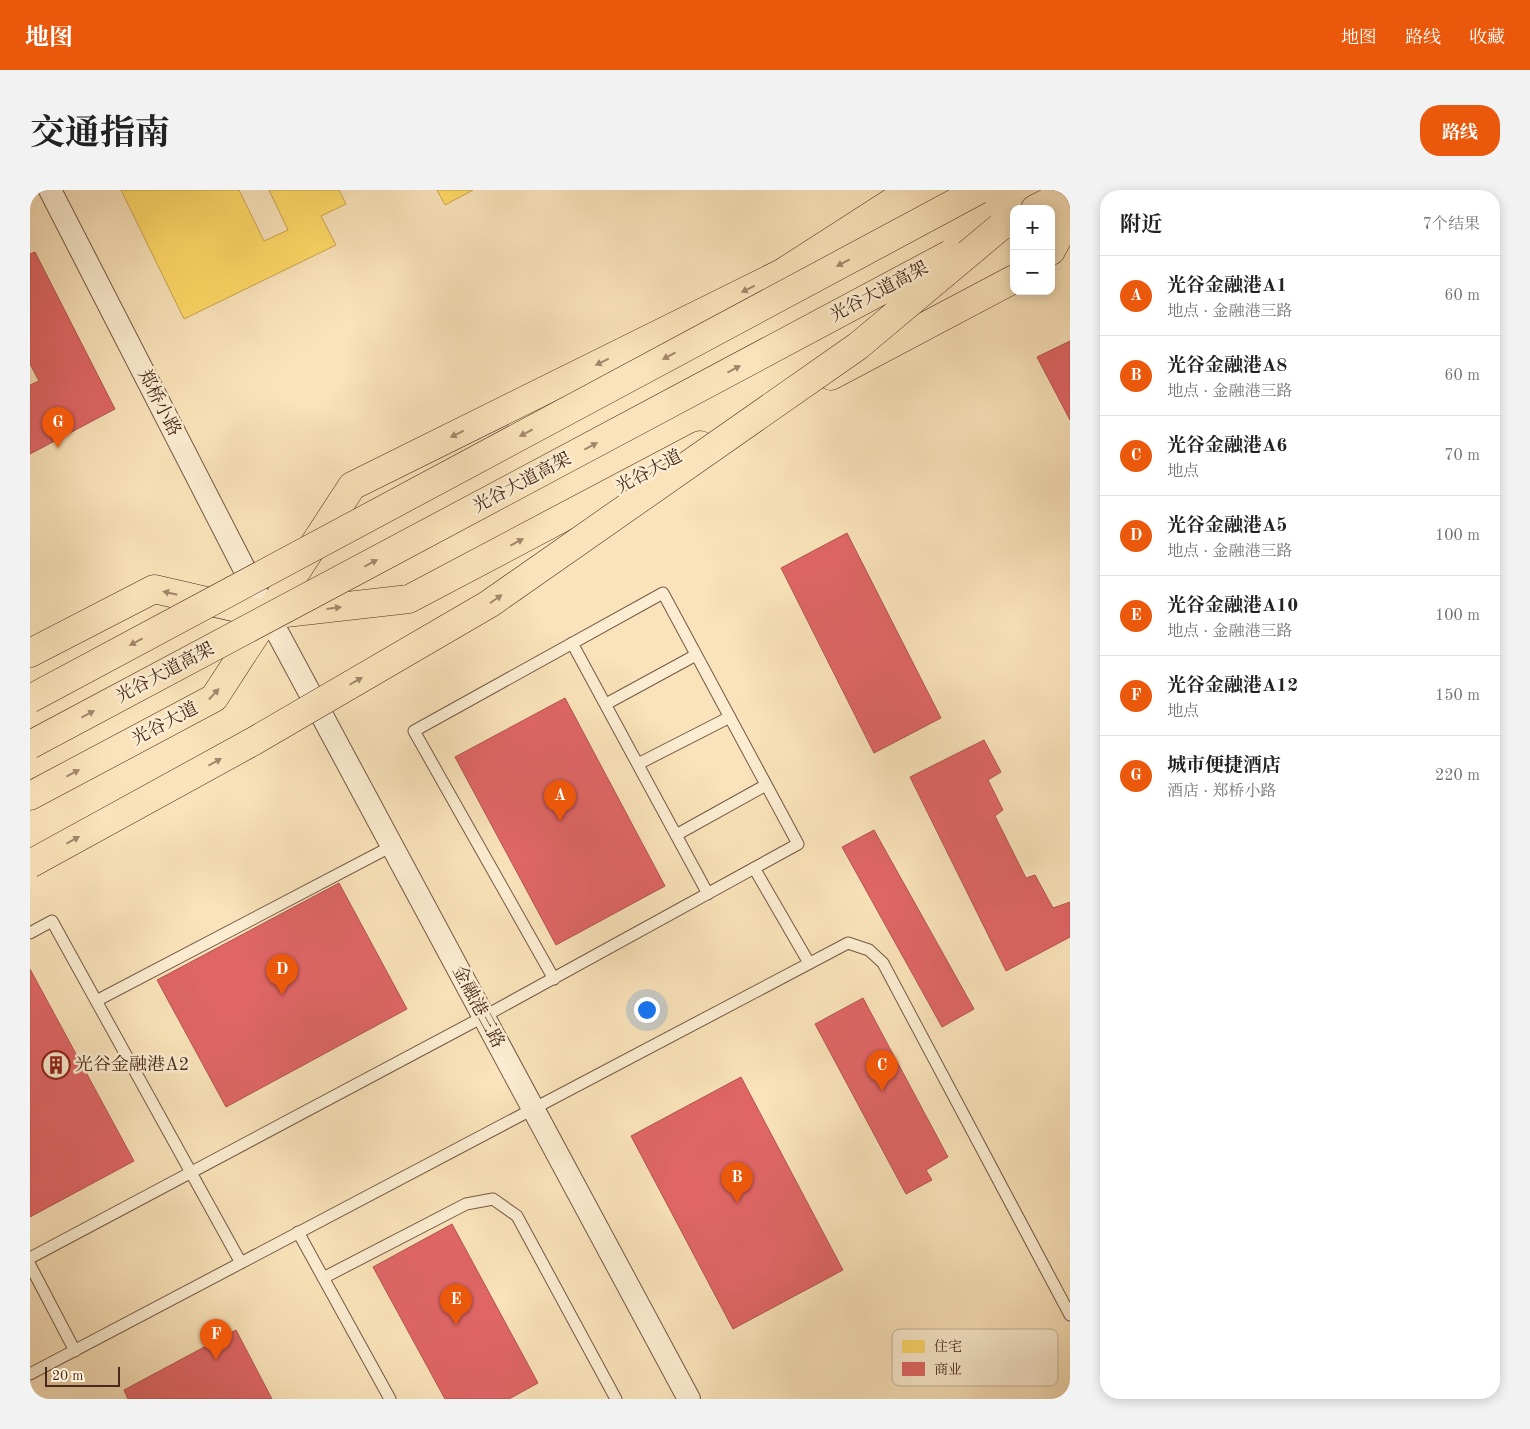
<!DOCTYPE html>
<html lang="zh">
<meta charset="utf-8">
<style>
body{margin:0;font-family:"Old Standard TT","Noto Serif SC",serif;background:#f2f2f2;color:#222}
.controls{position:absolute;right:15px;top:15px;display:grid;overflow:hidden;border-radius:10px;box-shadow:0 2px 12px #0003}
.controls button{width:45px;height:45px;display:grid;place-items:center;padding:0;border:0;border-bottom:1px solid #e0e0e0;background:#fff;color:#222;font:25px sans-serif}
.scale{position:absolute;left:15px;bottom:12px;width:75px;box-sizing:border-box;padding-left:5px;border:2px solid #49291d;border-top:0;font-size:14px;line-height:18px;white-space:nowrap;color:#49291d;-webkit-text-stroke:4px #fcedd2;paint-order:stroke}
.you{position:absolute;left:616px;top:819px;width:18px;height:18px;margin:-12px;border:4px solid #fff;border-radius:50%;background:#1a73e8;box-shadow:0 0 0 8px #1a73e833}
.badge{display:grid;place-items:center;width:32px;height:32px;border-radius:50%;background:#ea580c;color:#fff;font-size:16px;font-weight:700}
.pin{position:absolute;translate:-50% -41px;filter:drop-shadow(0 1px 2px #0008)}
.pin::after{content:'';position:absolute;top:26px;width:18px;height:15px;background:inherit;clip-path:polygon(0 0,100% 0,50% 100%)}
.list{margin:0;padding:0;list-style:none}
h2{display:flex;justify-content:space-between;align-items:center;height:65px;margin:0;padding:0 20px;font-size:21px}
h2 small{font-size:16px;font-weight:400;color:#767676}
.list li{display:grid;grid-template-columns:32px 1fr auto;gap:15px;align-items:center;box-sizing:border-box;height:80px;padding:0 20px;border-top:1px solid #e0e0e0}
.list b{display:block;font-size:19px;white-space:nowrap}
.list p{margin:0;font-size:16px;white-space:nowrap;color:#767676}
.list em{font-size:16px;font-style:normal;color:#767676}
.map{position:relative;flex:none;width:1040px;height:1209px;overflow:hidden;border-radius:20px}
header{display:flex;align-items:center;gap:30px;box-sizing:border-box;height:70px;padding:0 25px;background:#ea580c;color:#fff}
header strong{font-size:24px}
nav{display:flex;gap:28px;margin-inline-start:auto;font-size:18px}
.intro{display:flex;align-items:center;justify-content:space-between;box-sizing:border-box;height:120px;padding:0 30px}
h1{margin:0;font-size:35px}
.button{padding:12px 22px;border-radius:20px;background:#ea580c;color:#fff;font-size:18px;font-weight:700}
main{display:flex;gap:30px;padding:0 30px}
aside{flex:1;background:#fff;border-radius:20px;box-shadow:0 2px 12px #0003}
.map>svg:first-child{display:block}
.homes{fill:#ffd966;stroke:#c8a450}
.shops{fill:#e06666;stroke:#b35450}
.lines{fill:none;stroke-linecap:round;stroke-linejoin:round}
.service-casing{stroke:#755844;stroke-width:13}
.minor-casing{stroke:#755844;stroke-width:24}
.primary-casing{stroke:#49291d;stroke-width:29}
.trunk-casing{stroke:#49291d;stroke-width:29}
.service{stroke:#fcedd2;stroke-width:11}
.minor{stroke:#fcedd2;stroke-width:22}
.primary{stroke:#fae3ba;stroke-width:28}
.trunk{stroke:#fae3ba;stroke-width:28}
.trunk-bridge-casing{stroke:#49291d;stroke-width:29;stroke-linecap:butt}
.trunk-bridge{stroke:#fae3ba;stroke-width:28}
.oneway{fill:#a2866c}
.labels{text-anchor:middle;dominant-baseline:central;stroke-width:5;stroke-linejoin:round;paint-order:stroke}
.street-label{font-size:18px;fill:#49291d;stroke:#fcedd2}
.poi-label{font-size:18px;fill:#49291d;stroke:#fcedd2;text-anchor:start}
.key{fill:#fcedd2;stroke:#c6b29c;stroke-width:1}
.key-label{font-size:14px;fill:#49291d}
</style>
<header>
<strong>地图</strong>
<nav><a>地图</a><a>路线</a><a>收藏</a></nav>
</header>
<div class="intro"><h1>交通指南</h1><a class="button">路线</a></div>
<main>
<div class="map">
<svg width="1040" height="1209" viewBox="0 0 1040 1209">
<rect width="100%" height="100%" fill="#fae3ba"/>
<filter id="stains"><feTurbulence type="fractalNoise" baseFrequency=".004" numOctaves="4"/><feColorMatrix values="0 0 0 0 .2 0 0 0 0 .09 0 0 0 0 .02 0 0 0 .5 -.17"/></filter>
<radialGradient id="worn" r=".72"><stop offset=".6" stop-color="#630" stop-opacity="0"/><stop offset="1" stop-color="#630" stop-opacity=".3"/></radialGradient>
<path class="homes" d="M91,0h118l25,51 24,-11 -19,-40h70l7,14 -25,12 15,29 -152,74z
M407,0h36l-28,15z"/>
<path class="shops" d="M5,62l80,157 -85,45v-69l9,-4 -9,-17v-110z
M1040,151v79l-33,-63z
M817,343l94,185 -67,35 -93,-185z
M535,508l100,188 -109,59 -101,-188z
M954,550l17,32 -13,8 15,30 -8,6 31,62 9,-3 18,33 17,-6v35l-64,34 -96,-194z
M844,640l100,179 -32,18 -100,-180z
M309,693l68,126 -181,98 -69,-127z
M0,779l104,192 -104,56z
M833,808l85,159 -22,13 6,10 -26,14 -91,-170z
M711,887l102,193 -110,59 -102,-193z
M422,1034l86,159 -29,16h-64l-72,-132z
M206,1140l36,69h-144l-4,-9z"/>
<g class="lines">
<defs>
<path id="service" d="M542,453l136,251
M576,514l90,-49
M608,574l92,-47
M646,645l90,-50
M724,678l55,95
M0,743l22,-12 189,342
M66,811l296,-155
M268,1042l92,167
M0,1068l453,-241 315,-173 -135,-251 -249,138 140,248
M0,1075l45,86
M293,1088l143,-74 27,-5 24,17 99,183
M0,1184l818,-431 21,7 14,13 187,352"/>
<path id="minor" d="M20,0l218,425 421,784"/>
<path id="primary" d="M832,43l86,-43
M1021,61l19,-36
M801,186l183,-97
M0,463l124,-64 114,26 84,-129 454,-225
M0,606l184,-98 54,-83 141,-16 291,-154"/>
<path id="trunk" d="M1005,19l35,-18
M755,81l126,-81"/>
</defs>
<use href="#service" class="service-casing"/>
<use href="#minor" class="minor-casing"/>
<use href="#primary" class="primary-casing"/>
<use href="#trunk" class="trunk-casing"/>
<use href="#service" class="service"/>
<use href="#minor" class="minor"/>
<use href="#primary" class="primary"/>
<use href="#trunk" class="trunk"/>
<defs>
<path id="trunk-bridge" d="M0,509l949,-509
M0,555l920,-491
M0,674l224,-123 235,-137 369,-258 142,-119"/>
</defs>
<use href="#trunk-bridge" class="trunk-bridge-casing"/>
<use href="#trunk-bridge" class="trunk-bridge"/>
</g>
<defs><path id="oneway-solid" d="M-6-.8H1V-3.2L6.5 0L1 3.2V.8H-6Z" transform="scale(1.25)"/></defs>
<g class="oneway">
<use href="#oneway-solid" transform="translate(813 73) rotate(152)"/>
<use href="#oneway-solid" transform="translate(718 99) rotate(154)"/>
<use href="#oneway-solid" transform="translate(639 166) rotate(152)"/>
<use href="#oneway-solid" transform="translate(572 172) rotate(154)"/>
<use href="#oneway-solid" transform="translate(704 179) rotate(-28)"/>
<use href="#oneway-solid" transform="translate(496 243) rotate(152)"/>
<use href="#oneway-solid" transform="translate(427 244) rotate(154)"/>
<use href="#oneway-solid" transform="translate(561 256) rotate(-28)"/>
<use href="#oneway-solid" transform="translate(487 352) rotate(-28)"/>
<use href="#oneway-solid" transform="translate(341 373) rotate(-28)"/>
<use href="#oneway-solid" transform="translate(140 403) rotate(-167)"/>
<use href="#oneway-solid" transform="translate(466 409) rotate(-35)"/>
<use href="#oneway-solid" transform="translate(304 418) rotate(-7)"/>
<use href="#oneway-solid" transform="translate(106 452) rotate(152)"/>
<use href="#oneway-solid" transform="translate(326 491) rotate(-30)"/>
<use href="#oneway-solid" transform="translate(184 504) rotate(-47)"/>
<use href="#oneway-solid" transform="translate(58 524) rotate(-28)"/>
<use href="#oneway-solid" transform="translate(185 572) rotate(-29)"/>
<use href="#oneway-solid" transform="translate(43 583) rotate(-28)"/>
<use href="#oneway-solid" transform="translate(43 650) rotate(-29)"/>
</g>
<defs>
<symbol id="building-ring" viewBox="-11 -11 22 22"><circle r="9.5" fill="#fcedd2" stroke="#8f2418" stroke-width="1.5"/><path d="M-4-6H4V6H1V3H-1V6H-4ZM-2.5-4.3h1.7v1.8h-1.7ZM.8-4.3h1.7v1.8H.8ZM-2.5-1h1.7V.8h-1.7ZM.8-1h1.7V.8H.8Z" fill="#8f2418"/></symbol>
</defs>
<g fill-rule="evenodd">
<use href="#building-ring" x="10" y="859" width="32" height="32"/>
</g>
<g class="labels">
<g class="street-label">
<text transform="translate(849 102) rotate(-28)">光谷大道高架</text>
<text transform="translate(129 213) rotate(63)">郑桥小路</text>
<text transform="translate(619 282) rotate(-28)">光谷大道</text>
<text transform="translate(492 293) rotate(-28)">光谷大道高架</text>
<text transform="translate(135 483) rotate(-28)">光谷大道高架</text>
<text transform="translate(135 534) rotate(-28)">光谷大道</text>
<text transform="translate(448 817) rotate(62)">金融港三路</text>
</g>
<g class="poi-label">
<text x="45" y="875">光谷金融港A2</text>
</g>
</g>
<rect x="862" y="1139" width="166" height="57" rx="8" class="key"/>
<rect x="872" y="1150" width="23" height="13" fill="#ffd966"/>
<rect x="872" y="1172" width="23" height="14" fill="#e06666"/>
<g class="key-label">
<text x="904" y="1161">住宅</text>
<text x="904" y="1184">商业</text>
</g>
<rect width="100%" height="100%" filter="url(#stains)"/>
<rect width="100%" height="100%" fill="url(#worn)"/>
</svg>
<div class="controls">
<button>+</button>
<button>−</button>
</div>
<div class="scale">20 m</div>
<div class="you"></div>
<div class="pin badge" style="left:530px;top:631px">A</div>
<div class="pin badge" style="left:707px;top:1013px">B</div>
<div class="pin badge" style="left:852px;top:901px">C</div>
<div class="pin badge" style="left:252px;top:805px">D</div>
<div class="pin badge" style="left:426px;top:1135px">E</div>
<div class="pin badge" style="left:186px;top:1170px">F</div>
<div class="pin badge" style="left:28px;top:258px">G</div>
</div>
<aside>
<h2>附近<small>7个结果</small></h2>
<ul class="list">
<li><span class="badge">A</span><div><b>光谷金融港A1</b><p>地点 · 金融港三路</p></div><em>60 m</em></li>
<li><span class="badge">B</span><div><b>光谷金融港A8</b><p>地点 · 金融港三路</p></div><em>60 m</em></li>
<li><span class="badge">C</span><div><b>光谷金融港A6</b><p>地点</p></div><em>70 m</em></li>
<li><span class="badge">D</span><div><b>光谷金融港A5</b><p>地点 · 金融港三路</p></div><em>100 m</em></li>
<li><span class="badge">E</span><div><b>光谷金融港A10</b><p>地点 · 金融港三路</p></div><em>100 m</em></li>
<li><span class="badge">F</span><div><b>光谷金融港A12</b><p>地点</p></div><em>150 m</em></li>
<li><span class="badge">G</span><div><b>城市便捷酒店</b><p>酒店 · 郑桥小路</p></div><em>220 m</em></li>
</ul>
</aside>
</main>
